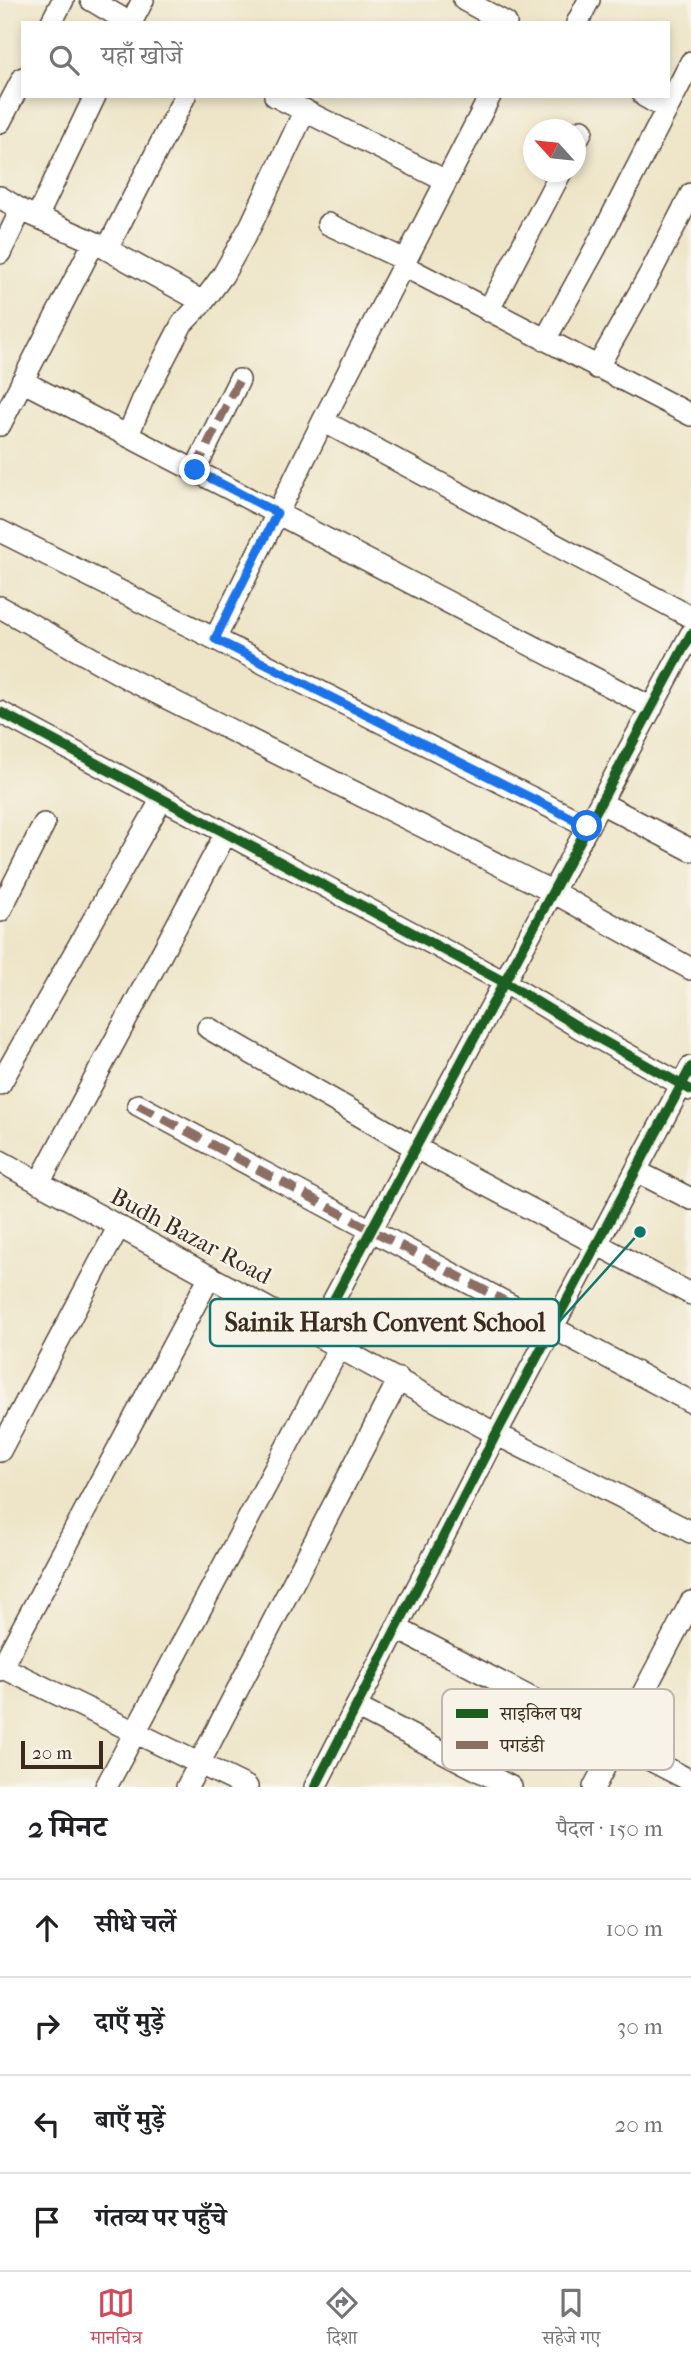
<!DOCTYPE html>
<html lang="hi">
<meta charset="utf-8">
<style>
:root{--surface:#fff;--page:#f6f6f6;--text:#202124;--muted:#757577;--line:#e0e0e0;--accent:#d1495b}
body{margin:0;font-family:"IM FELL French Canon","Noto Serif Devanagari",serif;background:var(--page);color:var(--text)}
.compass{position:absolute;left:523px;top:119px;width:63px;height:63px;border-radius:50%;background:var(--surface);box-shadow:0 4px 10px #0003;rotate:297deg}
.scale{position:absolute;left:21px;bottom:18px;width:82px;box-sizing:border-box;padding-left:7px;border:4px solid #3b2a1e;border-top:0;font-size:19px;line-height:24px;white-space:nowrap;color:#3b2a1e;-webkit-text-stroke:5px #f7f3e8;paint-order:stroke}
.stop{position:absolute;width:21px;height:21px;margin:-16px;border:5px solid #1a73e8;border-radius:50%;background:#fff}
.stop.end{background:#1a73e8;border-color:#fff;box-shadow:0 2px 7px #0008}
.list{margin:0;padding:0;list-style:none}
h2{display:flex;justify-content:space-between;align-items:center;height:91px;margin:0;padding:0 28px;font-size:30px}
h2 small{font-size:23px;font-weight:400;color:var(--muted)}
.list li{display:grid;grid-template-columns:46px 1fr auto;gap:21px;align-items:center;box-sizing:border-box;height:98px;padding:0 28px;border-top:2px solid var(--line)}
.list b{display:block;font-size:26px;white-space:nowrap}
.list em{font-size:23px;font-style:normal;color:var(--muted)}
.icon{flex:none;width:38px;height:38px;fill:none;stroke:currentColor;stroke-width:2;stroke-linecap:round;stroke-linejoin:round}
.map{position:relative;flex:none;width:691px;height:1787px;overflow:hidden}
.search{position:absolute;background:var(--surface);box-shadow:0 4px 10px #0003;left:21px;right:21px;top:21px;height:77px;display:flex;align-items:center;gap:18px;box-sizing:border-box;padding:0 24px;border-radius:0px;color:var(--muted);font-size:26px}
.sheet{height:483px;background:var(--surface)}
nav{display:flex;justify-content:space-around;align-items:center;box-sizing:border-box;height:98px;border-top:2px solid var(--line);background:var(--surface);font-size:19px;color:var(--muted)}
nav a{display:grid;justify-items:center;gap:4px}
nav .on{color:var(--accent)}
.map>svg:first-child{display:block}
.lines{fill:none;stroke-linecap:round;stroke-linejoin:round}
.street-casing{stroke:#564638;stroke-width:24}
.street{stroke:#fff;stroke-width:21}
.quiet{stroke:#8d6e63;stroke-width:9;stroke-dasharray:18 9;stroke-linecap:butt}
.cycleway-casing{stroke:#f7f3e8;stroke-width:15}
.cycleway{stroke:#1b5e20;stroke-width:10}
.route{stroke:#1a73e8;stroke-width:9}
.labels{text-anchor:middle;stroke-width:5;stroke-linejoin:round;paint-order:stroke}
.street-label{font-size:24px;fill:#3b2a1e;stroke:#f7f3e8}
.key{fill:#f7f3e8;stroke:#bfb7ab;stroke-width:2}
.key-label{font-size:19px;fill:#3b2a1e}
.leader{fill:none;stroke:#0f766e;stroke-width:2.5}
.callout-dot{fill:#0f766e;stroke:#f7f3e8;stroke-width:2.5}
.callout{fill:#f7f3e8;stroke:#0f766e;stroke-width:2.5}
.callout-label{font-size:26px;text-anchor:middle;font-weight:bold;fill:#3b2a1e}
</style>
<div class="map">
<svg width="691" height="1787" viewBox="0 0 691 1787">
<rect width="100%" height="100%" fill="#f7f3e8"/>
<filter id="ink" filterUnits="userSpaceOnUse"><feTurbulence type="fractalNoise" baseFrequency=".0143" numOctaves="2"/><feDisplacementMap in="SourceGraphic" scale="14" xChannelSelector="R" yChannelSelector="G"/><feConvolveMatrix kernelMatrix="1 2 1 2 8 2 1 2 1" color-interpolation-filters="sRGB"/></filter>
<filter id="wash" filterUnits="userSpaceOnUse"><feTurbulence type="fractalNoise" baseFrequency=".00686" numOctaves="4" result="noise"/><feDisplacementMap in="SourceGraphic" scale="28" xChannelSelector="R" yChannelSelector="G"/><feGaussianBlur stdDeviation="1.57" result="paint"/><feColorMatrix in="noise" values="0 0 0 0 0 0 0 0 0 0 0 0 0 0 0 0 0 1.4 0 .05"/><feComposite in="paint" operator="in"/></filter>
<g filter="url(#wash)">
<rect width="100%" height="100%" fill="#eee5c8"/>
</g>
<g filter="url(#ink)">
<g class="lines">
<g class="street-casing">
<path id="street" d="M91,0l39,23
M464,0l42,23
M51,23l12,-23
M131,23l12,-23
M577,23l12,-23
M275,96l171,85
M644,96l23,13
M0,122l23,-44
M576,142l6,-12
M0,197l21,13 73,32 109,60
M37,217l58,-121
M328,224l77,36
M107,249l78,-153
M0,253l21,-43
M402,265l289,150
M488,311l73,-139
M545,340l50,-91 96,-187
M597,368l54,-96 40,-78
M22,381l630,327
M323,421l368,196
M0,425l94,-183
M128,435l15,-36 39,-75 21,-22 20,-27 28,-50 54,-115
M195,470l44,-90
M0,531l588,295
M0,607l129,72 424,213 138,77
M215,639l108,-218 167,-325
M0,712l504,270 76,46 111,62
M601,803l90,47
M0,911l44,-87
M208,1028l208,120 275,146
M0,1084l162,-285
M138,1105l553,297
M0,1161l496,273 195,98
M636,1171l55,28
M39,1183l187,-350
M316,1333l375,-699
M0,1451l119,-225
M396,1628l295,153
M0,1666l247,121
M0,1670l210,-394
M356,1707l155,80
M106,1787l234,-441
M187,1787l212,-408
M315,1787l181,-353 195,-367
M594,1787l97,-185"/>
</g>
<use href="#street" class="street"/>
<path class="quiet" d="M195,470l44,-90
M138,1105l415,222"/>
<g class="cycleway-casing">
<path id="cycleway" d="M0,712l504,270 76,46 111,62
M316,1333l375,-699
M315,1787l181,-353 195,-367"/>
</g>
<use href="#cycleway" class="cycleway"/>
</g>
</g>
<g class="lines" filter="url(#ink)">
<path class="route" d="M195,470l82,43 -62,126 372,187"/>
</g>
<g class="labels">
<g class="street-label">
<text transform="translate(191 1236) rotate(28)" y="8">Budh Bazar Road</text>
</g>
</g>
<rect x="442" y="1689" width="232" height="81" rx="10" class="key"/>
<rect x="456" y="1709" width="32" height="9" fill="#1b5e20"/>
<rect x="456" y="1741" width="32" height="8" fill="#8d6e63"/>
<g class="key-label">
<text x="500" y="1720">साइकिल पथ</text>
<text x="500" y="1752">पगडंडी</text>
</g>
<path class="leader" d="M640 1232L559 1322"/>
<circle class="callout-dot" cx="640" cy="1232" r="7"/>
<rect class="callout" x="210" y="1299" width="349" height="47" rx="7"/>
<g class="callout-label">
<text x="385" y="1331">Sainik Harsh Convent School</text>
</g>
</svg>
<svg class="compass" viewBox="-18 -18 36 36"><path d="M0-13l5 13h-10z" fill="#e53935"/><path d="M0 13l5-13h-10z" fill="#757577"/></svg>
<div class="scale">20 m</div>
<div class="stop" style="left:587px;top:826px"></div>
<div class="stop end" style="left:195px;top:470px"></div>
<div class="search"><svg class="icon" aria-label="search" viewBox="0 0 24 24"><circle cx="10" cy="10" r="6"/><path d="M15 15l6 6"/></svg>यहाँ खोजें</div>
</div>
<section class="sheet">
<h2>2 मिनट<small>पैदल · 150 m</small></h2>
<ul class="list">
<li><svg class="icon" aria-label="ahead" viewBox="0 0 24 24"><path d="M12 20V5M6 11l6-6 6 6"/></svg><div><b>सीधे चलें</b></div><em>100 m</em></li>
<li><svg class="icon" aria-label="right" viewBox="0 0 24 24"><path d="M7 20v-9h11M14 6l5 5-5 5"/></svg><div><b>दाएँ मुड़ें</b></div><em>30 m</em></li>
<li><svg class="icon" aria-label="left" viewBox="0 0 24 24"><path d="M17 20v-9H6M10 6l-5 5 5 5"/></svg><div><b>बाएँ मुड़ें</b></div><em>20 m</em></li>
<li><svg class="icon" aria-label="arrive" viewBox="0 0 24 24"><path d="M6 21V4h12l-3 4 3 4H6"/></svg><div><b>गंतव्य पर पहुँचे</b></div></li>
</ul>
</section>
<nav>
<a class="on"><svg class="icon" aria-label="map" viewBox="0 0 24 24"><path d="M3 6l6-2 6 2 6-2v14l-6 2-6-2-6 2zM9 4v14M15 6v14"/></svg>मानचित्र</a>
<a><svg class="icon" aria-label="directions" viewBox="0 0 24 24"><path d="M12 3l9 9-9 9-9-9zM9 14v-3h6M13 9l2 2-2 2"/></svg>दिशा</a>
<a><svg class="icon" aria-label="saved" viewBox="0 0 24 24"><path d="M7 4h10v16l-5-4-5 4z"/></svg>सहेजे गए</a>
</nav>
